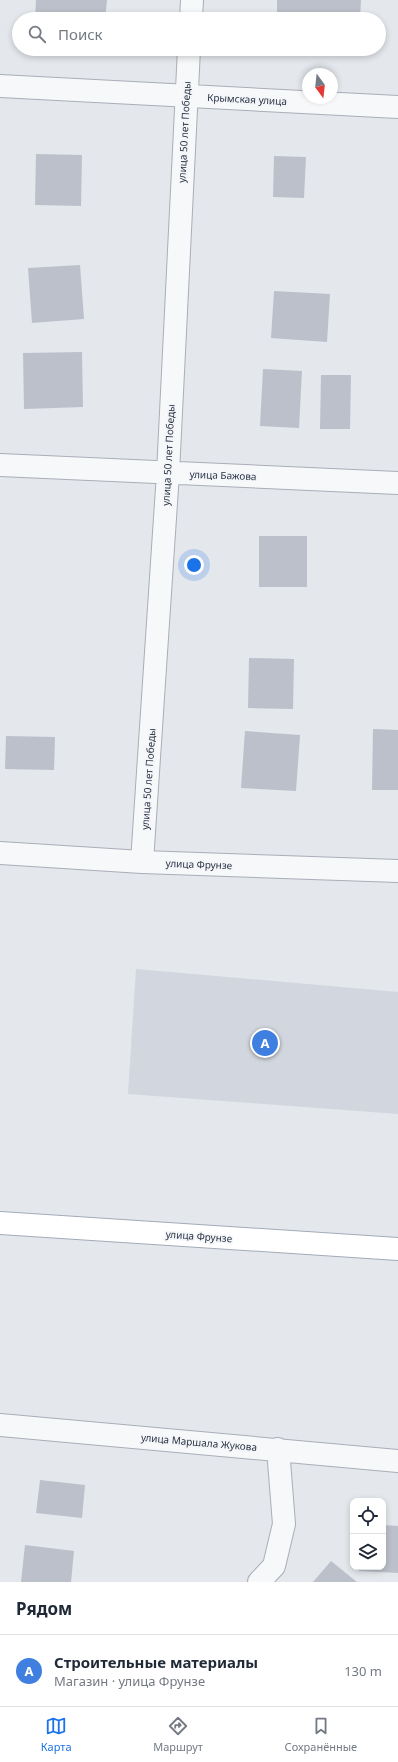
<!DOCTYPE html>
<html lang="ru">
<meta charset="utf-8">
<style>
:root{--surface:#fff;--page:#f2f2f3;--text:#1f2937;--muted:#747a83;--line:#e0e1e3;--accent:#1a73e8}
body{margin:0;font-family:"Noto Sans",sans-serif;background:var(--page);color:var(--text)}
.controls{position:absolute;right:12px;bottom:12px;display:grid;overflow:hidden;border-radius:8px;box-shadow:0 2px 6px #0003}
.controls button{width:36px;height:36px;display:grid;place-items:center;padding:0;border:0;border-bottom:1px solid var(--line);background:var(--surface);color:var(--text);font:20px sans-serif}
.compass{position:absolute;left:302px;top:68px;width:36px;height:36px;border-radius:50%;background:var(--surface);box-shadow:0 2px 6px #0003;rotate:165deg}
.you{position:absolute;left:194px;top:565px;width:14px;height:14px;margin:-10px;border:3px solid #fff;border-radius:50%;background:#1a73e8;box-shadow:0 0 0 6px #1a73e833}
.badge{display:grid;place-items:center;width:26px;height:26px;border-radius:50%;background:var(--accent);color:#fff;font-size:13px;font-weight:700}
.pin{position:absolute;translate:-50% -50%;border:2px solid #fff;box-shadow:0 1px 4px #0006}
.list{margin:0;padding:0;list-style:none}
h2{display:flex;justify-content:space-between;align-items:center;height:52px;margin:0;padding:0 16px;font-size:17px}
h2 small{font-size:13px;font-weight:400;color:var(--muted)}
.list li{display:grid;grid-template-columns:26px 1fr auto;gap:12px;align-items:center;box-sizing:border-box;height:72px;padding:0 16px;border-top:1px solid var(--line)}
.list b{display:block;font-size:15px;white-space:nowrap}
.list p{margin:0;font-size:13px;white-space:nowrap;color:var(--muted)}
.list em{font-size:13px;font-style:normal;color:var(--muted)}
.icon{flex:none;width:22px;height:22px;fill:none;stroke:currentColor;stroke-width:2;stroke-linecap:round;stroke-linejoin:round}
.map{position:relative;flex:none;width:398px;height:1582px;overflow:hidden}
.search{position:absolute;background:var(--surface);box-shadow:0 2px 6px #0003;left:12px;right:12px;top:12px;height:44px;display:flex;align-items:center;gap:10px;box-sizing:border-box;padding:0 14px;border-radius:22px;color:var(--muted);font-size:15px}
.sheet{height:124px;background:var(--surface)}
nav{display:flex;justify-content:space-around;align-items:center;box-sizing:border-box;height:56px;border-top:1px solid var(--line);background:var(--surface);font-size:11px;color:var(--muted)}
nav a{display:grid;justify-items:center;gap:2px}
nav .on{color:var(--accent)}
.map>svg:first-child{display:block}
.built{fill:#d2d6de}
.building{fill:#bbc0ca}
.lines{fill:none;stroke-linecap:round;stroke-linejoin:round}
.minor-casing{stroke:#a9aeb7;stroke-width:24}
.major-casing{stroke:#a3abb8;stroke-width:24}
.minor{stroke:#f7f8fa;stroke-width:22}
.major{stroke:#fff;stroke-width:22}
.labels{text-anchor:middle;stroke-width:3.5;stroke-linejoin:round;paint-order:stroke}
.street-label{font-size:10px;fill:#2b3445;stroke:#f4f6f9}
</style>
<div class="map">
<svg width="398" height="1582" viewBox="0 0 398 1582">
<rect width="100%" height="100%" fill="#e4e7ec"/>
<path class="built" d="M136,969l262,23v122l-270,-20z"/>
<path class="building" d="M36,0h71l-2,19h-70z
M277,0h84l-1,19h-83z
M275,49h84v6l-84,-3z
M36,154l46,1 -1,51 -46,-1z
M274,156l32,1 -2,41 -31,-1z
M80,265l4,54 -52,4 -4,-55z
M274,291l56,3 -3,48 -56,-4z
M82,352l1,55 -59,2 -1,-56z
M263,369l39,2 -3,57 -39,-2z
M321,375h30l-1,54h-30z
M259,536h48v51h-48z
M249,658l45,1 -1,50 -45,-1z
M373,729l25,1v60h-26z
M245,731l55,4 -4,56 -55,-3z
M6,736l49,1 -1,33 -49,-1z
M40,1480l45,5 -3,33 -46,-5z
M383,1525l15,1v47l-39,-2v-4h24z
M25,1545l49,6 -3,31h-50z
M331,1561l26,21h-44z"/>
<g class="lines">
<g class="minor-casing">
<path id="minor" d="M191,19l1,-19
M0,86l398,21
M0,465l398,18
M0,853l142,9 256,9
M142,862l26,-389 21,-424
M0,1425l398,36
M259,1582l15,-16 10,-42 -6,-75"/>
</g>
<g class="major-casing">
<path id="major" d="M0,1223l398,26"/>
</g>
<use href="#minor" class="minor"/>
<use href="#major" class="major"/>
</g>
<g class="labels">
<g class="street-label">
<text transform="translate(247 99) rotate(3)" y="4">Крымская улица</text>
<text transform="translate(184 132) rotate(-87)" y="4">улица 50 лет Победы</text>
<text transform="translate(168 455) rotate(-87)" y="4">улица 50 лет Победы</text>
<text transform="translate(223 475) rotate(2)" y="4">улица Бажова</text>
<text transform="translate(148 779) rotate(-86)" y="4">улица 50 лет Победы</text>
<text transform="translate(199 864) rotate(2)" y="4">улица Фрунзе</text>
<text transform="translate(199 1236) rotate(4)" y="4">улица Фрунзе</text>
<text transform="translate(199 1442) rotate(5)" y="4">улица Маршала Жукова</text>
</g>
</g>
</svg>
<div class="controls">
<button><svg class="icon" aria-label="locate" viewBox="0 0 24 24"><circle cx="12" cy="12" r="6"/><path d="M12 2v4M12 18v4M2 12h4M18 12h4"/></svg></button>
<button><svg class="icon" aria-label="layers" viewBox="0 0 24 24"><path d="M12 4l9 5-9 5-9-5zM3 14l9 5 9-5"/></svg></button>
</div>
<svg class="compass" viewBox="-18 -18 36 36"><path d="M0-13l5 13h-10z" fill="#e53935"/><path d="M0 13l5-13h-10z" fill="#747a83"/></svg>
<div class="you"></div>
<div class="pin badge" style="left:265px;top:1043px;background:#3f7fe0">A</div>
<div class="search"><svg class="icon" aria-label="search" viewBox="0 0 24 24"><circle cx="10" cy="10" r="6"/><path d="M15 15l6 6"/></svg>Поиск</div>
</div>
<section class="sheet">
<h2>Рядом<small></small></h2>
<ul class="list">
<li><span class="badge" style="background:#3f7fe0">A</span><div><b>Строительные материалы</b><p>Магазин · улица Фрунзе</p></div><em>130 m</em></li>
</ul>
</section>
<nav>
<a class="on"><svg class="icon" aria-label="map" viewBox="0 0 24 24"><path d="M3 6l6-2 6 2 6-2v14l-6 2-6-2-6 2zM9 4v14M15 6v14"/></svg>Карта</a>
<a><svg class="icon" aria-label="directions" viewBox="0 0 24 24"><path d="M12 3l9 9-9 9-9-9zM9 14v-3h6M13 9l2 2-2 2"/></svg>Маршрут</a>
<a><svg class="icon" aria-label="saved" viewBox="0 0 24 24"><path d="M7 4h10v16l-5-4-5 4z"/></svg>Сохранённые</a>
</nav>
